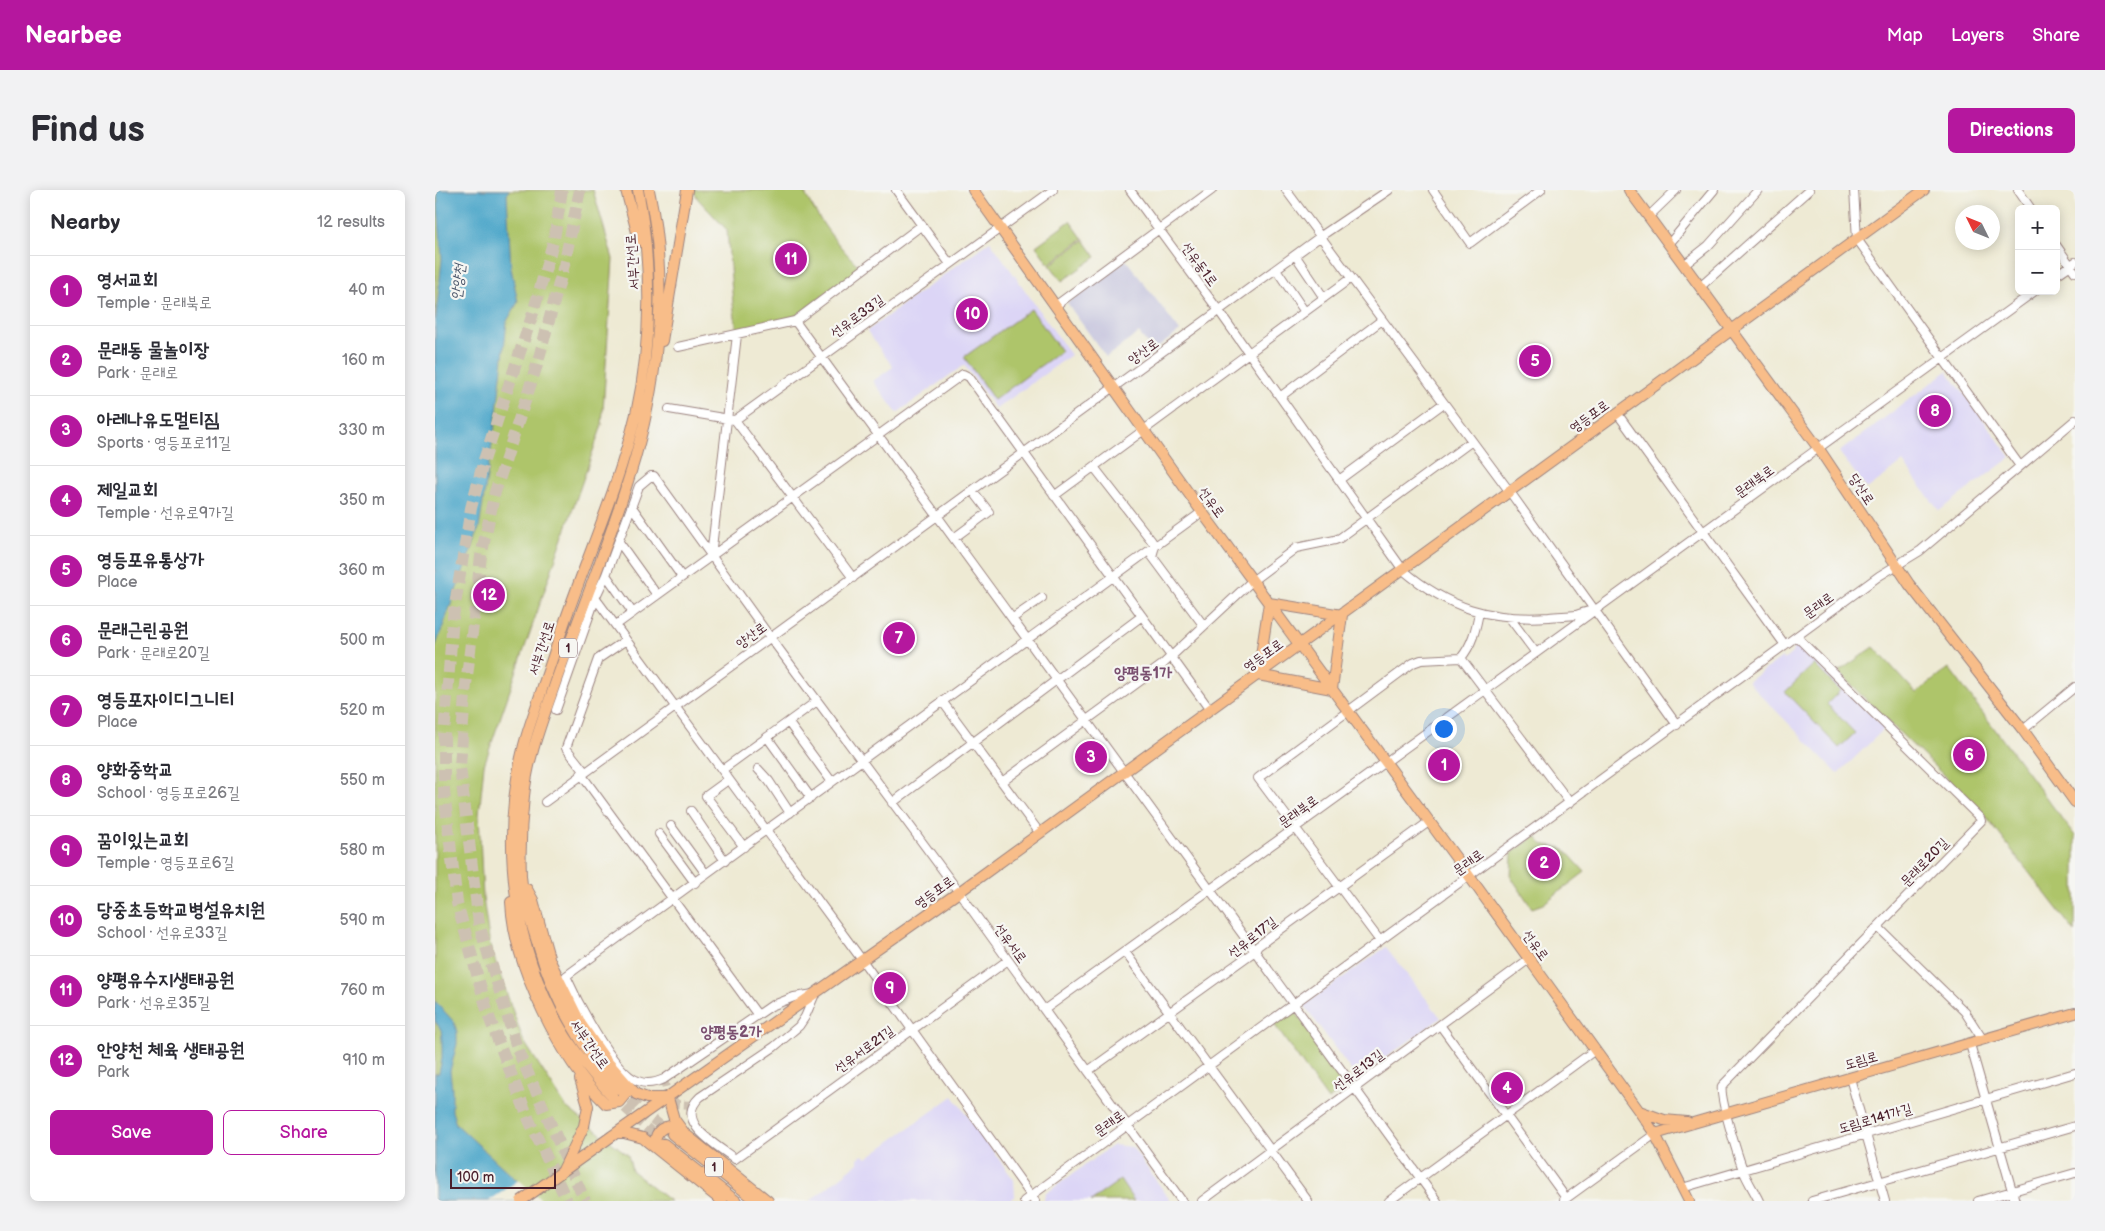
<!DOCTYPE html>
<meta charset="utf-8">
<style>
:root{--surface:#fff;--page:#f2f2f3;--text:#2b2b33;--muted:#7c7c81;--line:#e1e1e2;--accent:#b5179e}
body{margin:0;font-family:"Balsamiq Sans","Poor Story",sans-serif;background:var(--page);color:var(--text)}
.controls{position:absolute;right:15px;top:15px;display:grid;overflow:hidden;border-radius:8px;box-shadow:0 2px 12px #0003}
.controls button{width:45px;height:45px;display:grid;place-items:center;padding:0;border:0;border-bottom:1px solid var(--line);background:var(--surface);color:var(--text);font:25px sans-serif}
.compass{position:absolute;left:1520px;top:15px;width:45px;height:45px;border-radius:50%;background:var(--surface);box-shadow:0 2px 12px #0003;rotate:313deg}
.scale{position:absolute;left:15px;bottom:12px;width:106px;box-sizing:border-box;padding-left:5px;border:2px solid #4a1f2b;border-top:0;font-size:14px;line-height:18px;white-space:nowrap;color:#4a1f2b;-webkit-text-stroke:4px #f6f6f2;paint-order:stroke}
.you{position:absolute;left:1008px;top:538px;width:18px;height:18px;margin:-12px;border:4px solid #fff;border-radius:50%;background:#1a73e8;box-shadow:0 0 0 8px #1a73e833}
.badge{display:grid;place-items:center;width:32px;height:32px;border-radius:50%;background:var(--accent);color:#fff;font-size:16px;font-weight:700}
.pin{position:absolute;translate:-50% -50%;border:2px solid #fff;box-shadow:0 1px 5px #0006}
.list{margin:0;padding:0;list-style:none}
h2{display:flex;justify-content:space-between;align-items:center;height:65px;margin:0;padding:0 20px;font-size:21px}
h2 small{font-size:16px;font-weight:400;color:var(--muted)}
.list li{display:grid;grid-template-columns:32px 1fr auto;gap:15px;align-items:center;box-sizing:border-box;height:70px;padding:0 20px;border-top:1px solid var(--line)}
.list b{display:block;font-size:19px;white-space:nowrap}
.list p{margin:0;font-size:16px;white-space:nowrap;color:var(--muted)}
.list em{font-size:16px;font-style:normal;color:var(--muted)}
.actions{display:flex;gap:10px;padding:15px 20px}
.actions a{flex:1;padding:11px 0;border:1px solid var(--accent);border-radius:8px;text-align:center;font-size:18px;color:var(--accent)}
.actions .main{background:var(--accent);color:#fff}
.map{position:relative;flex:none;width:1640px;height:1011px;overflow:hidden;border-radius:8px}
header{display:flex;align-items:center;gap:30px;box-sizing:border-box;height:70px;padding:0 25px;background:var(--accent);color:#fff}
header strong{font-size:24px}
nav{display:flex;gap:28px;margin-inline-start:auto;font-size:18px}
.intro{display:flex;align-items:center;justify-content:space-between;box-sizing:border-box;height:120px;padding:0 30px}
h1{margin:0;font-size:35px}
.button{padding:12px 22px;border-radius:8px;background:var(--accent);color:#fff;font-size:18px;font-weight:700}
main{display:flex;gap:30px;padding:0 30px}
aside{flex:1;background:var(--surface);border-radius:8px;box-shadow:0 2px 12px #0003}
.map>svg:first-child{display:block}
.built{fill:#dcd5f6}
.industrial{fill:#c2c1dc}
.green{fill:#aec56a;stroke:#7c724a}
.water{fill:#4ba6c9;stroke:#4a627a}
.pier{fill:#eeead4}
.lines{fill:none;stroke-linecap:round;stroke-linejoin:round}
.minor-tunnel{stroke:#cdc1b2;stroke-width:8;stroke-dasharray:8 4;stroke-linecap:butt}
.major-tunnel{stroke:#cdc1b2;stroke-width:10;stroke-dasharray:10 5;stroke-linecap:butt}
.highway-tunnel{stroke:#cdc1b2;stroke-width:12;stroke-dasharray:12 6;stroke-linecap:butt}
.minor-casing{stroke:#9c8480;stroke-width:10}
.major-casing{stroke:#9c8480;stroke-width:12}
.minor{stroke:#fff;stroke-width:8}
.major{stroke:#f8bd89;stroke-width:10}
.major-bridge-casing{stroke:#9c8480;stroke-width:12;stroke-linecap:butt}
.major-bridge{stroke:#f8bd89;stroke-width:10}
.labels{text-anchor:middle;stroke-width:4.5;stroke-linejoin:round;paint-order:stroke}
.shield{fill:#f6f6f2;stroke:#7e6067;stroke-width:1}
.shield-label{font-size:12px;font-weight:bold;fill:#4a1f2b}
.street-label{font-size:14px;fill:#4a1f2b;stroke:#f6f6f2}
.water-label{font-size:15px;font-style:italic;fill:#4a556a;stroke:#f6f6f2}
.quarter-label{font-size:16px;font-weight:bold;fill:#7a4f6f;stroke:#f6f6f2}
</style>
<header>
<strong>Nearbee</strong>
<nav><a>Map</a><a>Layers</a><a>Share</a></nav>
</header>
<div class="intro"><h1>Find us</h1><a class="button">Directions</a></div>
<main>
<aside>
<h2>Nearby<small>12 results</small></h2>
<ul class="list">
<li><span class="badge">1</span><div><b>영서교회</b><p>Temple · 문래북로</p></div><em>40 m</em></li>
<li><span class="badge">2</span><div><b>문래동 물놀이장</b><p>Park · 문래로</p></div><em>160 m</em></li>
<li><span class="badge">3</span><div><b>아레나유도멀티짐</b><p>Sports · 영등포로11길</p></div><em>330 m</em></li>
<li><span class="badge">4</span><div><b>제일교회</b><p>Temple · 선유로9가길</p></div><em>350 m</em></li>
<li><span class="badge">5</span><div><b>영등포유통상가</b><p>Place</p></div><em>360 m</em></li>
<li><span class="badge">6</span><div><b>문래근린공원</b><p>Park · 문래로20길</p></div><em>500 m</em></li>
<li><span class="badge">7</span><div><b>영등포자이디그니티</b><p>Place</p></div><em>520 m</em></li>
<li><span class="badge">8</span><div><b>양화중학교</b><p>School · 영등포로26길</p></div><em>550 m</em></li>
<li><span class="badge">9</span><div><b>꿈이있는교회</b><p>Temple · 영등포로6길</p></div><em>580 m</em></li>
<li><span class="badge">10</span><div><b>당중초등학교병설유치원</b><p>School · 선유로33길</p></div><em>590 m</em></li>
<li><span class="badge">11</span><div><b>양평유수지생태공원</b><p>Park · 선유로35길</p></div><em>760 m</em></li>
<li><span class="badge">12</span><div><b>안양천 체육 생태공원</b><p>Park</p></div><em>910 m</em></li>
</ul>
<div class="actions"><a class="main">Save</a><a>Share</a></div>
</aside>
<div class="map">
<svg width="1640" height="1011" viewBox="0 0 1640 1011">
<rect width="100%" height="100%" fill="#f6f6f2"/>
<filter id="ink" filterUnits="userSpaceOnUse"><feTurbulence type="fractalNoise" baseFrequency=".02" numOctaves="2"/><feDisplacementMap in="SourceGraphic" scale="10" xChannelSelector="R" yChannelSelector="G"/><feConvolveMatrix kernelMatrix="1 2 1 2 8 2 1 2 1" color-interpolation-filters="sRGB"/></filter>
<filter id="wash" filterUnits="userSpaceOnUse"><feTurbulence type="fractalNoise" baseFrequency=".0096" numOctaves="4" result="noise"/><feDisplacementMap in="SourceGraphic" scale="20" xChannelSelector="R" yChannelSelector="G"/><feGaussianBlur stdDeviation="1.12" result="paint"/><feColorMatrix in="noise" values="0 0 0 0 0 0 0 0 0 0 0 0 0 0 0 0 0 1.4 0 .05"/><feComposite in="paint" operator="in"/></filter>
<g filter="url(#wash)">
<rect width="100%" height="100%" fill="#eeead4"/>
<path class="built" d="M555,51l81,114 -75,54 -32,-44 -67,48 -24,-32 20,-14 -26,-36z
M1512,181l64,86 -72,54 -36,-49 -36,27 -28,-37z
M1363,455l87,83 -47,46 -90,-92 34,-25 2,3 8,-7 1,-4z
M951,757l55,71 -81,58 -7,-3 -49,-68z
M518,906l61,84 1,16 -7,5h-198l48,-38v-5l5,-3 4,3z
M678,955l19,2 39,54h-127l1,-7z"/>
<path class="industrial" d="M691,70l54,71 -27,20 -14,-18 -33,24 -39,-54z"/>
<path class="green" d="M0,0h158l20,69 -11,166 -118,340 -5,50 4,83 7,48 33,94 43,67 62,48 4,16 38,30h-235z
M258,0h110c15,29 34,56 58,78l-68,50 -56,13 -4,-27 -6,-74 -29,-31z
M635,31l13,18 -34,25 -13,-18z
M649,50l12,17 -34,24 -12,-16z
M596,119l30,42 -67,49 -30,-43z
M1439,457l42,46 33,-25 126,168v96l-89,-115 -148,-145z
M1379,474l26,27 -13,13 28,29 -16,15 -54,-56z
M1100,646l7,8 22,5 21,23 -42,32 -11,4 -21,-31 1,-24z
M859,820l55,76 -21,14 -54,-76z
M685,990l14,21h-43z"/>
<path class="water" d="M2,0h72l-2,5 4,73 7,34 -11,19 -10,91 -18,116 -44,120v-322l7,-67z
M0,811l19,21 3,10v12l-7,27 2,18v22l4,13 83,77h-104v-127l4,-1 3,-15v-17l-1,-11 -6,-9z"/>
<path class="pier" d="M84,990l23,21h-53z"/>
</g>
<g filter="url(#ink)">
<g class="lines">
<path class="minor-tunnel" d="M229,889l3,14 10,11 16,1"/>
<path class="major-tunnel" d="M185,899l22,22 27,21
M178,907l49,45"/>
<path class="highway-tunnel" d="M127,0l-8,49 -21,74 -49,147 -13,48 -18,109 -9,119v55l13,112 32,114 40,103 38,81
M145,0l-16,75 -27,100 -42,127 -14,64 -16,138 -5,73 19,157 39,127 67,150"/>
<g class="minor-casing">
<path id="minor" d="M461,0l54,74
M695,0l89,121 184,259c45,38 87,51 146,47 9,-1 18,-1 27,-2 7,-2 12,-5 19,-4
M851,0l224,302 167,233
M998,0l37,53 71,-53
M1419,0l3,49 163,227
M1583,0l13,19
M1213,27l28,-27
M1234,54l45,-54
M1621,55l19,27
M860,65l29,43
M1249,75l24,-19 50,-56
M841,79l29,43
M1621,85l19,-13
M1265,97l109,-97
M620,116l157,-116
M360,131l642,880
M243,157l117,-26 127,-96
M845,207l102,-77
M234,219l66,11 318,-230
M1182,223l168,232
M300,230l118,158
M659,277l57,73 4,6 -3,10 52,70
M904,290l105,-77
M619,306l297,-218
M197,317l50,70
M519,348l35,-26 -16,-21
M184,352l38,53
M276,366l26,-221
M171,385l27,38
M161,409l266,361 173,241
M1074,427l27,36
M578,428l29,-20
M181,435l347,-251 6,3 241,333
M1026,468l109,145
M1026,468c11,-13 15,-29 18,-46
M507,511l97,131
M121,520l41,-116 9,-19 33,-89 12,-10h3l116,161 189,255 223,309
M353,532l44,60
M1588,540l52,-43
M332,547l44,61
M323,579l11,12 21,32
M287,580l95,-69
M150,582l-19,-24 32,-89 28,-19
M146,584l176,240
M293,590l-22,16 38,51
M567,592l160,-117 90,-84 44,-33 39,-8 5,-2 132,-97
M110,612l776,-566 68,-46
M457,613l250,-187
M256,621l34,50
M236,636l35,48
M224,644l36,49
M1443,737l87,85 18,28
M945,751l-122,-163 155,-115 8,-3 40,-2
M690,762l183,249
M379,804l-20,3 -23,9 -107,73c-9,4 -17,6 -26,2 -25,-9 -61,-80 -72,-105l636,-464
M380,804l-10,23 -6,9 -25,21 -74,50c-27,25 17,48 35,62l273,-199
M609,820l991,-719
M1005,835l126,173
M1535,854l45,157
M653,881l167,-120 3,-5 172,-125
M1415,888l35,123
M1247,998l393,-115
M1129,1010l91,-66
M589,1011l855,-625 41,-25 155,-131
M767,1011l327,-242
M954,1011l206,-151
M1324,1011c-5,-10 -12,-21 -16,-31 -5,-14 -24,-73 -21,-84l259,-265 -1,-3 -183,-181
M1377,1011l263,-75
M1543,1011l97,-28"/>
</g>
<g class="major-casing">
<path id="major" d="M191,0l13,50
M538,0l229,322 257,350 180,249 16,23 34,67
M1194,0l190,259 90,135 114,146 52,72
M227,151l25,-151
M834,413l73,12 -10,74 -74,-14z
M92,699l6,11 17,61 31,63 25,36 30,34 11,4h20
M76,712c3,65 49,157 95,202l13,-2 9,-11 -1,-6
M145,889l8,27
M184,899c-38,-40 -66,-91 -81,-144 -7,-22 -15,-46 -17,-69 -1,-26 0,-54 3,-80 4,-40 19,-77 32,-115 26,-74 57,-147 79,-223 25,-86 33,-180 14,-268
M178,907c-17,-19 -33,-38 -47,-60 -53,-86 -67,-194 -42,-292 5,-20 13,-39 19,-59 8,-23 15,-45 23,-68 24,-68 53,-134 70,-204 16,-73 16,-151 2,-224
M233,908l6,21 11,15 83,67
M1204,921l25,9 23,2
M182,943h7l19,5 79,63
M237,944l85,67
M1220,944l420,-121
M177,946l347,-244 965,-702
M229,954l72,57
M225,960c-9,-11 -3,-22 10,-24l10,4"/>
</g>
<use href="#minor" class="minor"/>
<use href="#major" class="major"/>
<g class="major-bridge-casing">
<path id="major-bridge" d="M128,980l21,-44 4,-20
M86,1011l91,-65"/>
</g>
<use href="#major-bridge" class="major-bridge"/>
</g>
</g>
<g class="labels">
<g class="shield">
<rect x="124" y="448.5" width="18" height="19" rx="4"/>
<rect x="270" y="967.5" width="18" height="19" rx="4"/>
</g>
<g class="shield-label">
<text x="133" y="462">1</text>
<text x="279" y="981">1</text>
</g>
<g class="street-label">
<text transform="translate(197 72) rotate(-94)" y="5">서부간선로</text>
<text transform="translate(765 74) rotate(54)" y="5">선유동1로</text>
<text transform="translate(422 126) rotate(-36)" y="5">선유로33길</text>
<text transform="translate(708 161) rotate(-36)" y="5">양산로</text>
<text transform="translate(1154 226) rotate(-36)" y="5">영등포로</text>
<text transform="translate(1319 291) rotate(-36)" y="5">문래북로</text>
<text transform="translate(1427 299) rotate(57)" y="5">당산로</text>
<text transform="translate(777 312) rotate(54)" y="5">선유로</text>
<text transform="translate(1383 415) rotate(-36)" y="5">문래로</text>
<text transform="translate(316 445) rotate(-36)" y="5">양산로</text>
<text transform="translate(106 458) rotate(-72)" y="5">서부간선로</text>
<text transform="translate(828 465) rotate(-36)" y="5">영등포로</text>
<text transform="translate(863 621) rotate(-36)" y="5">문래북로</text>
<text transform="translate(1033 672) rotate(-36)" y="5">문래로</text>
<text transform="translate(1489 672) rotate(-46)" y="5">문래로20길</text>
<text transform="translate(499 702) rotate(-36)" y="5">영등포로</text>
<text transform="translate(817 747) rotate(-38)" y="5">선유로17길</text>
<text transform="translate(576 753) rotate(54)" y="5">선유서로</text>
<text transform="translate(1101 755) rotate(54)" y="5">선유로</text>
<text transform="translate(155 854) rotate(55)" y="5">서부간선로</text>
<text transform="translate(429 859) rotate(-36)" y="5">선유서로21길</text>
<text transform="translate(1426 870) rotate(-16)" y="5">도림로</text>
<text transform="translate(923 880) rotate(-37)" y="5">선유로13길</text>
<text transform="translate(1440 928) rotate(-16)" y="5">도림로141가길</text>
<text transform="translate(674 933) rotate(-36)" y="5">문래로</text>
</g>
<g class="water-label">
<text transform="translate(23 92) rotate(-84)" y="5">안양천</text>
</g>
<g class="quarter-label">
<text x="708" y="488">양평동1가</text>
<text x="296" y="847">양평동2가</text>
</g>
</g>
</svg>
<div class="controls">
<button>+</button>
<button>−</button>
</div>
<svg class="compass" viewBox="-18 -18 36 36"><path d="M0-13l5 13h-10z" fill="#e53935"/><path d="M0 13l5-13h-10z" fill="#7c7c81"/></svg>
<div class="scale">100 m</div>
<div class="you"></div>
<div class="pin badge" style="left:1009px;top:575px">1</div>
<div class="pin badge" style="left:1109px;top:673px">2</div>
<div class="pin badge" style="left:656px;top:567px">3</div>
<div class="pin badge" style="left:1072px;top:898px">4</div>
<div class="pin badge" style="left:1100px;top:171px">5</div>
<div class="pin badge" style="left:1534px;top:565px">6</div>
<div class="pin badge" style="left:464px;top:448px">7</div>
<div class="pin badge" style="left:1500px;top:221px">8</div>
<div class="pin badge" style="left:455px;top:798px">9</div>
<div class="pin badge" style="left:537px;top:124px">10</div>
<div class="pin badge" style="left:356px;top:69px">11</div>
<div class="pin badge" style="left:54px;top:405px">12</div>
</div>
</main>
